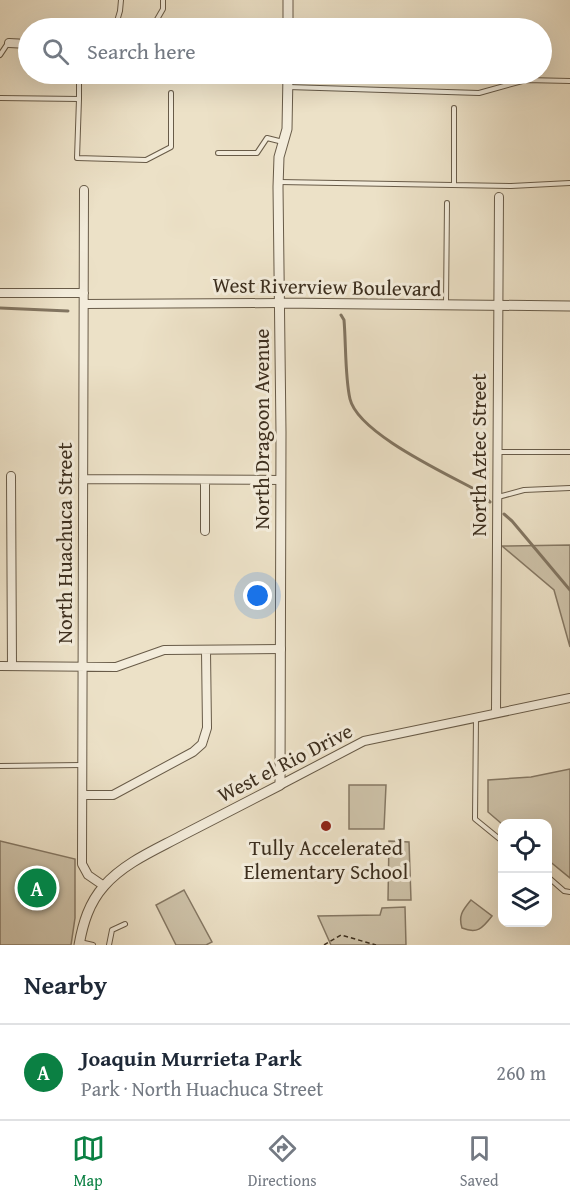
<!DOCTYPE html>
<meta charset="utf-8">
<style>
:root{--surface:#fff;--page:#f2f2f3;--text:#1f2937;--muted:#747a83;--line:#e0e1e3;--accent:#0b8043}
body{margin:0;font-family:"Gentium Book Plus",serif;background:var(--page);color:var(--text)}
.controls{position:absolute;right:18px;bottom:18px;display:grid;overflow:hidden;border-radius:12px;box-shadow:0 6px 24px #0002}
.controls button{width:54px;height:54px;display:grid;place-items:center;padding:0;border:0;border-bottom:2px solid var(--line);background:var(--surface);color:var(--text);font:30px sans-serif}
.you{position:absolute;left:258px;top:596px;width:21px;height:21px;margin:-15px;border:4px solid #fff;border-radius:50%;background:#1a73e8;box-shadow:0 0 0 9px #1a73e833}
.badge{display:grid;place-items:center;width:39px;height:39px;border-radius:50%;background:var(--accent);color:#fff;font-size:20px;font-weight:700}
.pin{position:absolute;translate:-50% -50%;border:3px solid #fff;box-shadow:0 2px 6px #0006}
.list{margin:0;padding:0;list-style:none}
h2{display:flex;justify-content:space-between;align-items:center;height:78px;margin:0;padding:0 24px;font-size:26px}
h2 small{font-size:20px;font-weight:400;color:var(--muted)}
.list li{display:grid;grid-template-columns:39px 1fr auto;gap:18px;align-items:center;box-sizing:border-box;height:96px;padding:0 24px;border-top:2px solid var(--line)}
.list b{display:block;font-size:22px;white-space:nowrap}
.list p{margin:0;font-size:20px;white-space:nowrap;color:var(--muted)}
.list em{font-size:20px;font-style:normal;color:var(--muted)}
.icon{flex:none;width:33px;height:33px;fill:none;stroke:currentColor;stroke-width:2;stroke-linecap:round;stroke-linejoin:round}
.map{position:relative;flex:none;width:570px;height:945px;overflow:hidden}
.search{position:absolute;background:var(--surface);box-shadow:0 6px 24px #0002;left:18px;right:18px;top:18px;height:66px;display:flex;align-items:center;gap:15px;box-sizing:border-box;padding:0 21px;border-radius:33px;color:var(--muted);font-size:22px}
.sheet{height:174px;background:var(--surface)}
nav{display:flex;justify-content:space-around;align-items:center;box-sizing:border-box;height:84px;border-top:2px solid var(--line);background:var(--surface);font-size:16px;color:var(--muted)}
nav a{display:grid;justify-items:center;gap:3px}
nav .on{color:var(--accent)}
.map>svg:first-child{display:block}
.green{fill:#cec3aa;stroke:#857864;stroke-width:1.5}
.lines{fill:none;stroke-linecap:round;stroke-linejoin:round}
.stream{stroke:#827561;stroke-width:3}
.service-casing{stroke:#685b48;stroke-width:6}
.minor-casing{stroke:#685b48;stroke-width:10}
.tertiary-casing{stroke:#685b48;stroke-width:11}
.path{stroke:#3c2e1e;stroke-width:1.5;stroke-dasharray:4.5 3;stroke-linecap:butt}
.service{stroke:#f3ecdb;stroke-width:4}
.minor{stroke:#f3ecdb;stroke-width:8}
.tertiary{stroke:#f3ecdb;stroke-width:9}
.poi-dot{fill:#8f2418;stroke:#f3ecdb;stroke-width:2}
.labels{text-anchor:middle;stroke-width:6;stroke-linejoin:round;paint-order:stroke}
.street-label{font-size:21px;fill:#3c2e1e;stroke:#f3ecdb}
.poi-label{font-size:21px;fill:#3c2e1e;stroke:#f3ecdb}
</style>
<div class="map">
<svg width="570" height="945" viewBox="0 0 570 945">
<rect width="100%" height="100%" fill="#ece1c7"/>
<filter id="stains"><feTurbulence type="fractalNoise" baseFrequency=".00333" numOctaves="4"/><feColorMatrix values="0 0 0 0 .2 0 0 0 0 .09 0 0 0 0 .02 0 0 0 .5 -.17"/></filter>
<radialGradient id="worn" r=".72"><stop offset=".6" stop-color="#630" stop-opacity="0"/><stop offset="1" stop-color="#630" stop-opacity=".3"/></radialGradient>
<path class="green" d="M570,545v102l-16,-57 -52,-44z
M570,769v109l-22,-18v-36h-46l-14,-12v-32l43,-3z
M349,785h37l-2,44h-35z
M0,841l75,18v59l-4,27h-71z
M389,841l20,1 2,58h-23z
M184,890l28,52 -6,3h-30l-20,-40z
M471,900l21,16c-10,13 -15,18 -30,12 -4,-13 1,-18 9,-28z
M405,907l1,38h-75l-13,-29 62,-1 2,-7z"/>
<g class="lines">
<path class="stream" d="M0,308l68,3
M341,315l3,5c2,23 1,58 6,79 8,34 95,74 126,91l14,12
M504,514l8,7 58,69"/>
<g class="service-casing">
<path id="service" d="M464,24l3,4
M115,28l5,-17 1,-11
M152,28l11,-19v-9
M0,55l8,-12
M288,87l191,6 47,-13 44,1
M0,98l79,1v-25
M79,99l-2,59 69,2 25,-13v-54
M218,153h39l10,-15 16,4
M279,182l232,4 59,-3
M454,185v-77
M446,305l1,-102
M498,452h72
M498,497l26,-7 46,-2
M476,718l-1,101 27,22
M0,766l82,-1
M548,877l16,14 6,1
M80,942l13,3
M109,945l3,-15 13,-6"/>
</g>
<g class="minor-casing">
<path id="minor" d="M9,43l19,1
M84,190l-2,674 6,11 16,11
M0,293h84
M84,304l195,-1
M11,476l1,190
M83,479l198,1
M205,480v51
M0,666l116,1 48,-17 117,-1
M496,713l3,-516
M280,785l84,-44 206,-43
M83,795h30l80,-43 9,-8 5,-16 -1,-77"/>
</g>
<g class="tertiary-casing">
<path id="tertiary" d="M288,0v28
M279,303l291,3
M79,945c4,-22 10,-42 25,-59 20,-23 51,-36 77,-50 33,-17 66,-34 99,-51l1,-353 -3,-245 1,-30 8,-28 1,-55"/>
</g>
<path class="path" d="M324,945l17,-10 35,10"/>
<use href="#service" class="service"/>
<use href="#minor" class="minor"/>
<use href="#tertiary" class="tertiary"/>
</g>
<circle class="poi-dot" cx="326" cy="826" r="6"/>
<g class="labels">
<g class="street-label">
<text transform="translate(327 287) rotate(1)" y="7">West Riverview Boulevard</text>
<text transform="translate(262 429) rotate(-90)" y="7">North Dragoon Avenue</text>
<text transform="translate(479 455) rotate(-90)" y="7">North Aztec Street</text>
<text transform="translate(65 543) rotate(-90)" y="7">North Huachuca Street</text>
<text transform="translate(285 763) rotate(-27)" y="7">West el Rio Drive</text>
</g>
<g class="poi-label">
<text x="326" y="855">Tully Accelerated<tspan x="326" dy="24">Elementary School</tspan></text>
</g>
</g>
<rect width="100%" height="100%" filter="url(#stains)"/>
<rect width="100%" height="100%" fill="url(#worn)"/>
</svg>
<div class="controls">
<button><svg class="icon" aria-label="locate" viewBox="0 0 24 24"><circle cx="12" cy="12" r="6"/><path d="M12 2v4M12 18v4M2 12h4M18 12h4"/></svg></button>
<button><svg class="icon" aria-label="layers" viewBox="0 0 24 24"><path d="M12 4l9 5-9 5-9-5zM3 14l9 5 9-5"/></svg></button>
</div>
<div class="you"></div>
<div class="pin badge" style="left:37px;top:888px">A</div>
<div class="search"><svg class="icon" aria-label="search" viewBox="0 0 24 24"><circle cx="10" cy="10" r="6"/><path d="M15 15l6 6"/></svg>Search here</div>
</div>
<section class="sheet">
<h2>Nearby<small></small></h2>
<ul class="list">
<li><span class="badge">A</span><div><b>Joaquin Murrieta Park</b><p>Park · North Huachuca Street</p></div><em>260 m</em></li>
</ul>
</section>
<nav>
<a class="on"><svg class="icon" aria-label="map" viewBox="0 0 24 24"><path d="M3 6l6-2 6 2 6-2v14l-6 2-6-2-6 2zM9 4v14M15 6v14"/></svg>Map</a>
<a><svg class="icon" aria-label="directions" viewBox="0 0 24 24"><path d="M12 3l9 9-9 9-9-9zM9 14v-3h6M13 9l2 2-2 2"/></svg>Directions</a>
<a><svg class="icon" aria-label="saved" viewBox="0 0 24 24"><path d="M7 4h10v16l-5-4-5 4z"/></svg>Saved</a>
</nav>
